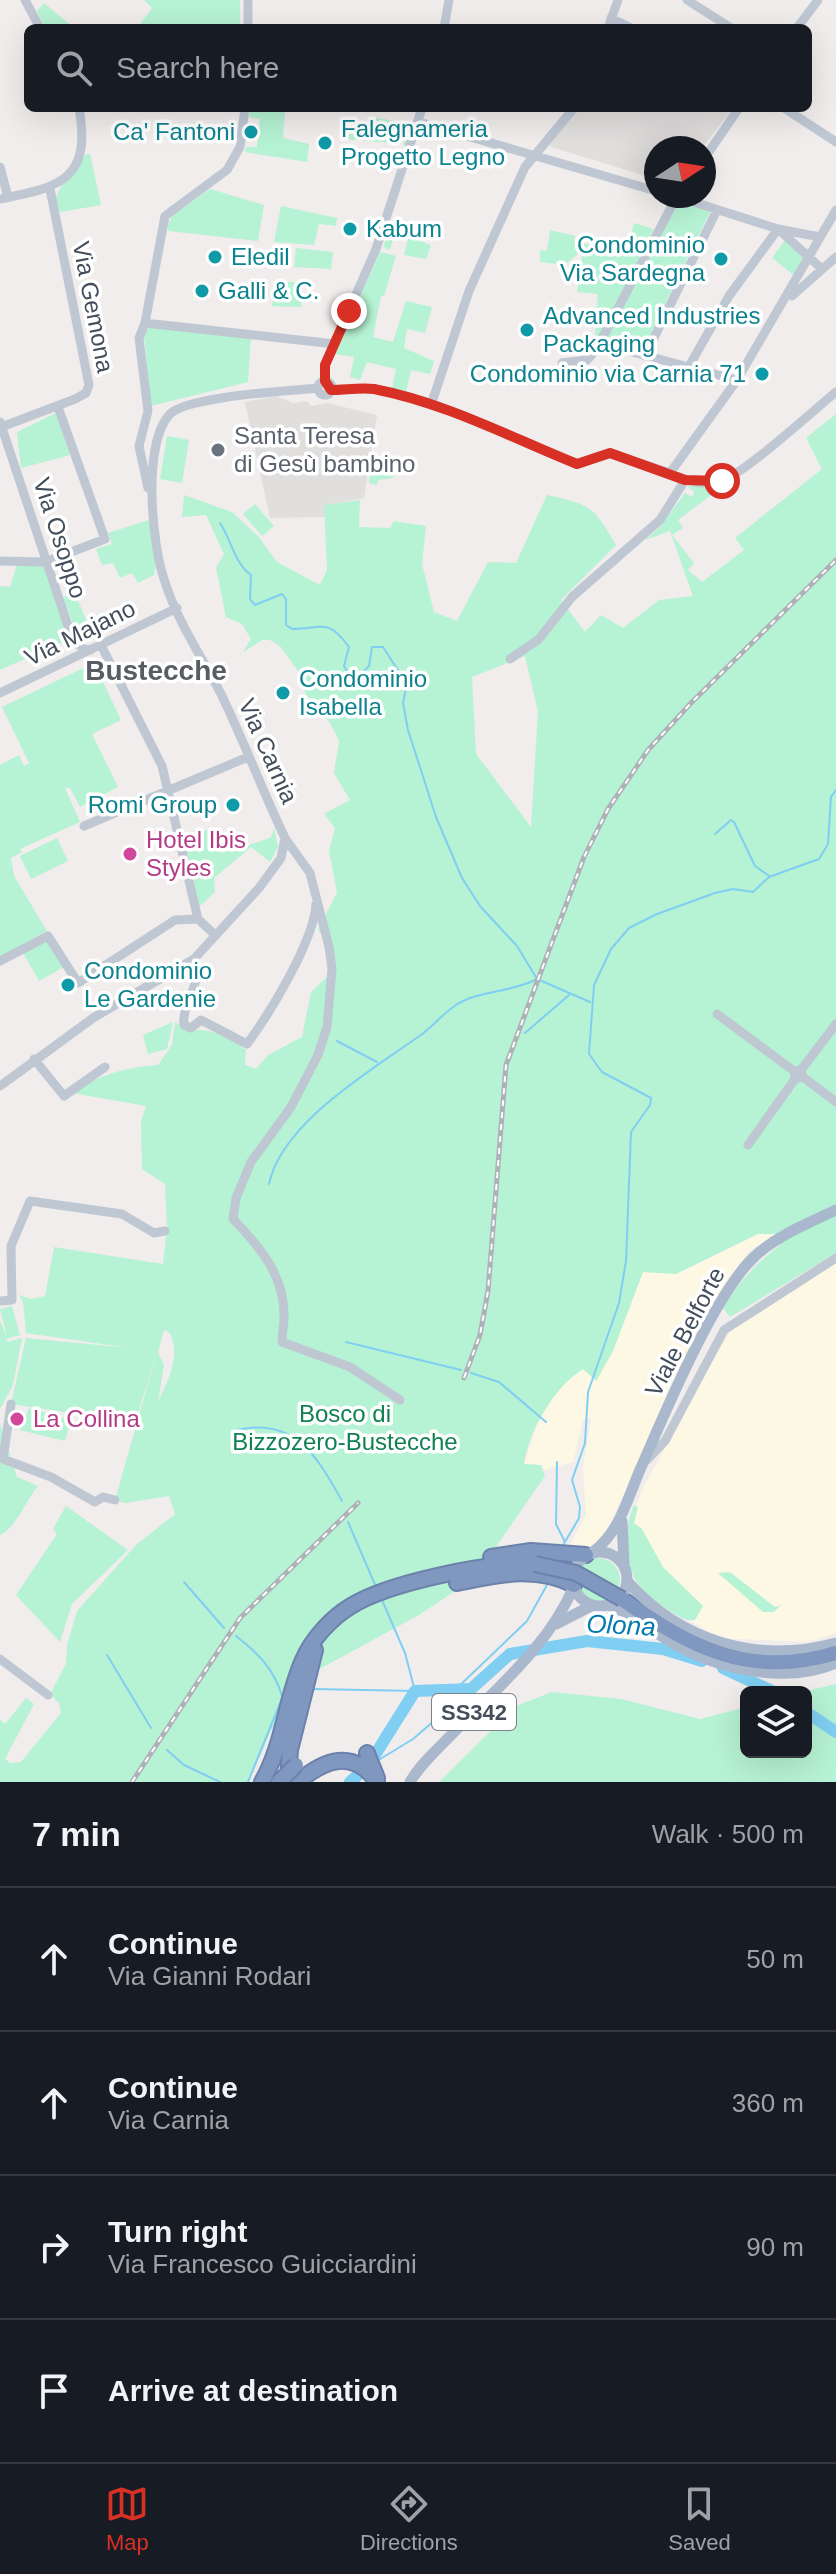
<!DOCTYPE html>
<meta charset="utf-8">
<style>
:root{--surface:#171b24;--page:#20242c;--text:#f1f3f6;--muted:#9ea1a6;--line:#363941;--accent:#d93025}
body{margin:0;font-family:Arial,sans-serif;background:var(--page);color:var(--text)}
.controls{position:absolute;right:24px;bottom:24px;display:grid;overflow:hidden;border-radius:12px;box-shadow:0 8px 32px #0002}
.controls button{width:72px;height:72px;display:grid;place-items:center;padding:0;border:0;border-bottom:2px solid var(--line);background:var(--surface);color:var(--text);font:40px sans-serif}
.compass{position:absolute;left:644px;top:136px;width:72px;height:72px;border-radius:50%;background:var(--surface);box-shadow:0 8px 32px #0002;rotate:78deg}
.stop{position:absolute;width:24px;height:24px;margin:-18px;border:6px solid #d93025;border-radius:50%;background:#fff}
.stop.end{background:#d93025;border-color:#fff;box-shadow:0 2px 8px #0008}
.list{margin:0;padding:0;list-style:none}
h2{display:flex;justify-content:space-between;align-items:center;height:104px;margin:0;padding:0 32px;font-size:34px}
h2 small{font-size:26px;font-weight:400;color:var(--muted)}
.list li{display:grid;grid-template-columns:52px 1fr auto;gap:24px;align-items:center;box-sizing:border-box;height:144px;padding:0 32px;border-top:2px solid var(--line)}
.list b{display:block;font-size:30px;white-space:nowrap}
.list p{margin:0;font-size:26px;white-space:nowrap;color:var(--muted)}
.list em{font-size:26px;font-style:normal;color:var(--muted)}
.icon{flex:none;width:44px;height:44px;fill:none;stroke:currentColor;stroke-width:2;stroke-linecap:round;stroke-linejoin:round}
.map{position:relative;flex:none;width:836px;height:1782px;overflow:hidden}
.search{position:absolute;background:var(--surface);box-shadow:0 8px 32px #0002;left:24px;right:24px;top:24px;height:88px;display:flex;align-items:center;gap:20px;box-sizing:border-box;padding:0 28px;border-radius:12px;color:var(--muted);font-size:30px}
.sheet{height:680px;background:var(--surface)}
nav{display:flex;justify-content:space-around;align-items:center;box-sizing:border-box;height:112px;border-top:2px solid var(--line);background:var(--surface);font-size:22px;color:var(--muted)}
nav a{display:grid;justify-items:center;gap:4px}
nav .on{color:var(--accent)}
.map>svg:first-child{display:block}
.commercial{fill:#fdf8e3}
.education{fill:#e1dede}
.green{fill:#b6f2d4;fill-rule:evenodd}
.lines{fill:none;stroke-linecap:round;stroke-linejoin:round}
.stream{stroke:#80cef2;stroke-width:2}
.river{stroke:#80cef2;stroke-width:12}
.highway-casing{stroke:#6b83ac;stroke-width:18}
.minor{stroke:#bfc7d3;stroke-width:9}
.major{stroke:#aab8ce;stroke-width:11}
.highway{stroke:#8098c0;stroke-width:14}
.rail-casing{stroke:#aeb1b8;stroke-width:5}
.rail{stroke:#fff;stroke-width:2;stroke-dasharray:6;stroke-linecap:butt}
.highway-bridge-casing{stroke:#6b83ac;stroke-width:18;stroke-linecap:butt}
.highway-bridge{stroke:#8098c0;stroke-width:14}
.route{stroke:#d93025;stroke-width:10}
.culture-dot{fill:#0f9aa8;stroke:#fff;stroke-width:3}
.worship-dot{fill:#6b7280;stroke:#fff;stroke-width:3}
.hotel-dot{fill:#d1479c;stroke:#fff;stroke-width:3}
.labels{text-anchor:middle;stroke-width:7;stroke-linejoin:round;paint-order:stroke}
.shield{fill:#fff;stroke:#7c838c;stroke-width:2}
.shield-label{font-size:22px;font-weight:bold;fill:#444e5b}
.culture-label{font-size:24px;fill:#0d838f;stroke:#fff;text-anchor:start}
.street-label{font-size:24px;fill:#444e5b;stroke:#fff}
.worship-label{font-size:24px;fill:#5b616d;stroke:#fff;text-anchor:start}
.hotel-label{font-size:24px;fill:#b23c85;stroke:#fff;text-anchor:start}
.park-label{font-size:24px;fill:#108154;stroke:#fff}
.water-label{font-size:26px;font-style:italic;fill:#0279b0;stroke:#fff}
.quarter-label{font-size:28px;font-weight:bold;fill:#595c62;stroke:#fff}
</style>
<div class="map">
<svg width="836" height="1782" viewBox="0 0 836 1782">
<rect width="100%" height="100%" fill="#f0edec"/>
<path class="commercial" d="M758,1234h18l-27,17 -43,63 -102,223 -19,13 -18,1 19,-36 -3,-47 8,-50 -8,3 -10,41 -29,8 -3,-5 -17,-1 13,-39 20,-35 26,-22 13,13 17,-30 30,-79 33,2z
M836,1262v371l-29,9 -89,-4 -60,-38 -28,-50 4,-38 9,-24 89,-161z"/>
<path class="education" d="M578,108h155l-31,40h-46v31l-105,-32 -1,-4z
M276,396l17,7 14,-2 4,5 16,-3 50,12 -13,83 -39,7v12l-55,1 -25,-116z"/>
<path class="green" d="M144,0h96v28h-103l15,-20z
M44,3l30,25h-29l-8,-17z
M250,108l35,3 -2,27 26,6 -2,18 -62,-10 1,-5h11l3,-28 -11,-2z
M370,117l39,6 -1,5 4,1 -3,15 -6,1 2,-9 -7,-2 -3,9 -54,-4 1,-5h26z
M90,153l11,52 -41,7 -5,-12c7,-16 18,-41 35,-47z
M210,189l54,16 -6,36 -89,-10 -2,-4 5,-11z
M677,201l33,11 -67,137 -40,-10z
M281,206l56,12 -1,8 -17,-2 -5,21 -40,-3z
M395,218l25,7 -3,15 14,5 -5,14 -22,-4 4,-16 -14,-3 -4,14 -7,-3z
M634,223l20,6 -60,120 4,-55 -21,-2 7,-49 42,10z
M550,230l25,6 -1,5 5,1 -2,13 -13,10 -24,-3v-12l7,1z
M785,240l19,19 -9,17 -23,-18z
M296,248l37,4 -2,17 -37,-2z
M380,252l16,4 -12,40h-3l-8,41 20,5 13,-41 26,6 -7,26 -18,-4 -3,19 30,13 -4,13 -19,-4 -5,22 -14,-4 4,-19 -29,-7 -7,18 -10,-3 4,-20 -19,-3z
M288,282l15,1 -2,24 -29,-1 3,-21 11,2z
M143,325l108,13 -3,44 -97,24z
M56,413l14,42 -49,13 -4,-36z
M836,414v839l-106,64 -7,-9c15,-26 34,-45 57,-63l-4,-11h-18l-82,40 -33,-2 -30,79 -17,30 -13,-12c-29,18 -54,61 -59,95l17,1 4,11 -61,88 -23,23 -42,28 -118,64 -29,50 -24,53h-248v-63l5,5 21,-26 8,6 -29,55 5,4 11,-1 40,-49 -2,-10 -9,-9 16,-30 1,-19 10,-34 59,-66 39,-31 -6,-18 -44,7 -10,-3 42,-148 -22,71 -124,-19 15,-66 104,10 -104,-15 -3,-31 -4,-7 12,4 14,-3 9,-49 109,17 4,-35 -2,-45 -23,-15 -1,-48 5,-15 -74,-13c26,-18 54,-26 86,-28l14,-20 3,-23 13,9c19,-5 44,6 58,19l-1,15 11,4 12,-14 34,-18 9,-45 16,-15 2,-15 -5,-25 -6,-7 19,-38 -8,-41 6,-23 -11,-14 26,-14 -16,-27 5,-32 -9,-18 -25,-30 -7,-22 -18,-25 -10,-6h-8l-19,12 8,-13 -9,-15 -16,-7 -10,-50 8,-13 -18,-39 -24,2 2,-22 48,17 26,24 19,26 43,23 7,-15 -3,-65 36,-5 -1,27 31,1 4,-7 32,5 -4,38 12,48 23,9 31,-59 28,1 31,-68c45,10 46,11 69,50l-55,55 24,32 16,-17 22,13 36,-28 34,-4 -23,-65 -25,9 15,-13 25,-34 7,4 2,-5 -7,-6h36l-45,34 5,8 -11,7 22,28 -6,7 14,12 42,-32 -9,-12 87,-69 -16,-31zM525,656l13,56 -7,115 -55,-73 -4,-77zM164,1330l6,3c11,24 -2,47 -12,69l6,-37 -6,-13z
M167,436l22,4 -7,43 -22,-4z
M372,460l24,4 -3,14 -15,2 -1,5 -8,-2z
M255,504l19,22 -12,10 -19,-22z
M149,520l7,44 -2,11 -16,8 -6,-10 -12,5 -7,-15 -11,2 -6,-16 16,-5 -4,-11z
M45,562l27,76 -72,32v-84l10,1 7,-22z
M75,593l12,29 -10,13 -14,-38z
M94,663l27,57 -29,14 26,53 -38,20 -10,-19h-5l15,34 -60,27 2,3 -11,6 3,18 33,55 -47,27v-193l19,-10 5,11 5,-3 -27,-56z
M211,828l10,25c18,-7 33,-8 50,-16l3,-9 4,19 -8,15 -19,-15 -37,31 1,14 -16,15 -15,-68z
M57,838l11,23 -37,18 -11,-23z
M46,939l18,28 -25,14 -17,-30z
M173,1022l-6,27 -19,5 -5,-19z
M12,1306l8,29 -14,4 2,3 14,-4 -9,47 -13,24v-88l7,16 -7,-28z
M29,1408l42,12 -6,21 -45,-11z
M0,1424l17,53 21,9c-12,14 -21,41 -38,49z
M634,1505l4,2 -4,16 8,6 21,38 40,39 -8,14c-11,2 -19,-6 -28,-11 -42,-23 -49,-64 -33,-104z
M66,1506l62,44 -56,54 -12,38 -44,-47 41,-61 -4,-5z
M576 1580a22 22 0 1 1 44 0a22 22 0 1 1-44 0Z
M730,1572l45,35 6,-2 -7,7h-11l-45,-39z
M836,1684v98h-397l77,-76 36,-14 69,7 79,20 46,-12v45h60v-60h-4z"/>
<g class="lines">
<path class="stream" d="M220,523c12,18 14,40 31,52l-1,24 5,6 27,-11 4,5v26l6,4c30,0 35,-12 57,18l-5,19 4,7 11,2 10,-9 3,-19h11l24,37 -4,19 5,27 28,87 26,61 18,28 37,40 20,33
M715,834l16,-14 3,2 21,44 14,10
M525,1033l44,-38
M337,1041l40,21
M269,1184c13,-61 101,-113 149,-147 14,-9 24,-23 38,-32 23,-15 55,-12 81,-26l53,23
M346,1342l115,28
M471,1373l28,9 47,40
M233,1431c60,-16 83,23 109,70
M557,1462l-1,62 9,18
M348,1522l28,65
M562,1547l17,-29 1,-11 -8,-27 13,-37 3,-51 31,-89 7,-42 5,-129 19,-27 1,-7 -49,-26 -13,-18 5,-69 17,-36 18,-21 28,-14 58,-21 18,-4 20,3 16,-15 50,-18 9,-15 3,-47 5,-7
M184,1582l40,46
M236,1636c22,17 38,33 46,60
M107,1655l44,73
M313,1689l102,2 -10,-38 -23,-53
M456,1689l71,-68 21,-38
M167,1750l17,15 36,17
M377,1761l36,-22 58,-50
M248,1782l35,-86"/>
<path class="river" d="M723,1668l51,24
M806,1712l30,20
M350,1782l18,-16 47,-75 56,-2 39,-35 77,-13 76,8 39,12"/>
<g class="highway-casing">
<path id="highway" d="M491,1557l40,-6 55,4
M457,1583c40,-8 78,-18 117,2
M622,1599c69,49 128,80 214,54
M367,1753l10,25
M262,1782c22,-38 23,-82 41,-122 9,-21 28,-42 48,-54 37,-23 140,-45 184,-42
M288,1782l2,-32 25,-100
M298,1782c26,-22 55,-34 79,0"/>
</g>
<path class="minor" d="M25,0l15,28
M248,0v28
M687,0l44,28
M611,18l20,10
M444,28l5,-28
M608,28l10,-28
M797,28l21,-28
M784,108l52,34
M419,122l237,69
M704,159l35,-51
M0,167l8,30
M675,196l103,33 42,8
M0,199c60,-12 92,-19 79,-91
M778,229l44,40
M792,296l44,-39
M145,323l190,21
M599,343l138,37
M645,356l72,-146
M562,363l25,-3 9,-10 81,-154
M688,368l41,-72 49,-67
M325,381v-16l51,-116 46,-141
M318 388a7 7 0 1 1 14 0a7 7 0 1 1-14 0Z
M331,390c15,1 30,-3 44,-1 71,13 136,48 202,75l33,-11 60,20 67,-93 99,-170
M431,405l38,-114 56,-124 49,-59
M0,422l72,216 11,11 8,1
M4,426l71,-27 11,-6 3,-8 -39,-196
M670,473c14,7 32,13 48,9 22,-4 96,-72 118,-90
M148,488l-9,-42 9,-35 -9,-73 6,-15 20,-107 62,-46 13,-23 5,-39
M0,561l45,1 60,-23 -47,-132
M101,645l61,121 36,153 16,15
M510,659l29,-20 33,-42 88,-77 25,-40
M0,693l177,-85
M84,826l164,-69
M285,838l25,35 19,74 3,22 -5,58 -9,28 -27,52 -40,55 -15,36 -3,21c27,28 52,57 51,98 0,8 -2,16 -2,25l68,25 50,33
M194,959c11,22 -13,45 -10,66l7,3 10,-8 46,24c23,-31 67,-103 69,-140
M0,961l48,-25 30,47 97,-63 23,-1
M717,1014l77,57
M34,1059l30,37 41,-29
M801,1070l2,7 -8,2 -1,-8 7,-1 35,-46
M803,1077l33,25
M0,1086l93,-68 101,-59 65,-71 22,-30 4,-20c-23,-48 -41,-97 -64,-144 -19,-37 -45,-75 -57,-115 -12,-35 -22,-136 6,-165 18,-18 119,-23 148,-26
M748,1145l47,-66
M0,1301l12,-1 -1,-54 19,-45 92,13 32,19 11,-2
M11,1404l-8,55 48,18 44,25 8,-5 12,3
M647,1460l18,-19 59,-111 112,-72
M0,1659l48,36"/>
<path class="major" d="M622,1521l2,43
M573 1579a27 27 0 1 1 54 0a27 27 0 1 1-54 0Z
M593,1552c29,-22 35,-57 50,-89 23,-53 70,-165 109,-204 23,-23 55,-35 84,-49
M627,1581c55,62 131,83 209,62
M608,1605c28,9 45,28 70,41 45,24 110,38 158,17
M556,1624l37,-19
M410,1782c11,-19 30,-35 45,-51 43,-44 95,-87 119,-145"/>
<use href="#highway" class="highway"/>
<g class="rail-casing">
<path id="rail" d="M464,1378l16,-43 8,-44 18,-226 78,-208 24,-48 40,-59 43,-47 145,-143
M132,1782l108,-164 118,-115"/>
</g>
<use href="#rail" class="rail"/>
<g class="highway-bridge-casing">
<path id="highway-bridge" d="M535,1564l41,9 46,26
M279,1782l17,-17"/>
</g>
<use href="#highway-bridge" class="highway-bridge"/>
</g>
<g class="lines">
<path class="route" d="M349,311l-24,54v16l6,9c14,0 30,-3 43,-1 72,14 136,48 203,75l33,-11 75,27 37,1"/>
</g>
<g class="culture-dot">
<circle cx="251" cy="132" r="8"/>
<circle cx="325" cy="143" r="8"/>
<circle cx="350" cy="229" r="8"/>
<circle cx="215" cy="257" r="8"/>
<circle cx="721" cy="259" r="8"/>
<circle cx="202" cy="291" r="8"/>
<circle cx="527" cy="330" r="8"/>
<circle cx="762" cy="374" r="8"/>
<circle cx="283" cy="693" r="8"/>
<circle cx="233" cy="805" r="8"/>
<circle cx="68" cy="985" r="8"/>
</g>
<circle class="worship-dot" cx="218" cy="450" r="8"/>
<g class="hotel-dot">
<circle cx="130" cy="854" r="8"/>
<circle cx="17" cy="1419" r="8"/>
</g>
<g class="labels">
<rect class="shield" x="432" y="1694" width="84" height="36" rx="6"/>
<g class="shield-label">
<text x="474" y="1720">SS342</text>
</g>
<g class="culture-label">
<text x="341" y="137">Falegnameria<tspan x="341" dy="28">Progetto Legno</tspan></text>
<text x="235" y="140" text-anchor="end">Ca' Fantoni</text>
<text x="366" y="237">Kabum</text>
<text x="705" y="253" text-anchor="end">Condominio<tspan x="705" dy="28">Via Sardegna</tspan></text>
<text x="231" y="265">Eledil</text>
<text x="218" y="299">Galli &amp; C.</text>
<text x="543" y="324">Advanced Industries<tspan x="543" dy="28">Packaging</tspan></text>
<text x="746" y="382" text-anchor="end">Condominio via Carnia 71</text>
<text x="299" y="687">Condominio<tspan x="299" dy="28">Isabella</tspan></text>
<text x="217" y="813" text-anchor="end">Romi Group</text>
<text x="84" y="979">Condominio<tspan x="84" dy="28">Le Gardenie</tspan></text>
</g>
<g class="street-label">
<text transform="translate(93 307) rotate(79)" y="8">Via Gemona</text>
<text transform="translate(60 538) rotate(72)" y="8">Via Osoppo</text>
<text transform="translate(80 633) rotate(-26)" y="8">Via Majano</text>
<text transform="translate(268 751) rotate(66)" y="8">Via Carnia</text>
<text transform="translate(685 1332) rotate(-62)" y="8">Viale Belforte</text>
</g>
<g class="worship-label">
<text x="234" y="444">Santa Teresa<tspan x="234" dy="28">di Gesù bambino</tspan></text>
</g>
<g class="hotel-label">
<text x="146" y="848">Hotel Ibis<tspan x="146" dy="28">Styles</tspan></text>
<text x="33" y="1427">La Collina</text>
</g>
<g class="park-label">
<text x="345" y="1422">Bosco di<tspan x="345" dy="28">Bizzozero-Bustecche</tspan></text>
</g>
<g class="water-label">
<text transform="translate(621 1625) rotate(3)" y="9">Olona</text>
</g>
<g class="quarter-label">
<text x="156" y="680">Bustecche</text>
</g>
</g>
</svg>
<div class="controls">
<button><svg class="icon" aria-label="layers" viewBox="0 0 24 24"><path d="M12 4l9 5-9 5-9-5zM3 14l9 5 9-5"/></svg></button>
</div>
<svg class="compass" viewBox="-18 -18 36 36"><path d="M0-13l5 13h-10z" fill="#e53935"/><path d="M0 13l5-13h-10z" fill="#9ea1a6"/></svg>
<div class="stop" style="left:722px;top:481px"></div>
<div class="stop end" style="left:349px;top:311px"></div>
<div class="search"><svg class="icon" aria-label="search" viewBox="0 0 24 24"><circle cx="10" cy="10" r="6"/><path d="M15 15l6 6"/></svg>Search here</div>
</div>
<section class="sheet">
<h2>7 min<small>Walk · 500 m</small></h2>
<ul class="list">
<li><svg class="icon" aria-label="ahead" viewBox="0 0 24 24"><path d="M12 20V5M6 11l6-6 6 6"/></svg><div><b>Continue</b><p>Via Gianni Rodari</p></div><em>50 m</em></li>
<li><svg class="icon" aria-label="ahead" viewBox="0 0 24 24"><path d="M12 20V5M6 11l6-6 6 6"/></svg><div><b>Continue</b><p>Via Carnia</p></div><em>360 m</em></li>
<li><svg class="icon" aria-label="right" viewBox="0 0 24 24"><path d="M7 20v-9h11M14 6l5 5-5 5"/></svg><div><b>Turn right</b><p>Via Francesco Guicciardini</p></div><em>90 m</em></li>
<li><svg class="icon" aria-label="arrive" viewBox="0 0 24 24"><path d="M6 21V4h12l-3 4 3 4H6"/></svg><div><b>Arrive at destination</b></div></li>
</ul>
</section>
<nav>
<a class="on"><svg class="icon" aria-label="map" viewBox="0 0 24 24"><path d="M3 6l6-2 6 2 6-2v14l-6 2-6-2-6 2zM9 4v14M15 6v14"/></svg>Map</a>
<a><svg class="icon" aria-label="directions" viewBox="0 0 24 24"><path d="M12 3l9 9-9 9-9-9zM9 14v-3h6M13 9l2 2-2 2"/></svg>Directions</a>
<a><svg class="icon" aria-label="saved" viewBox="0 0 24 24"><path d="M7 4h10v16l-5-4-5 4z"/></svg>Saved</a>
</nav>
